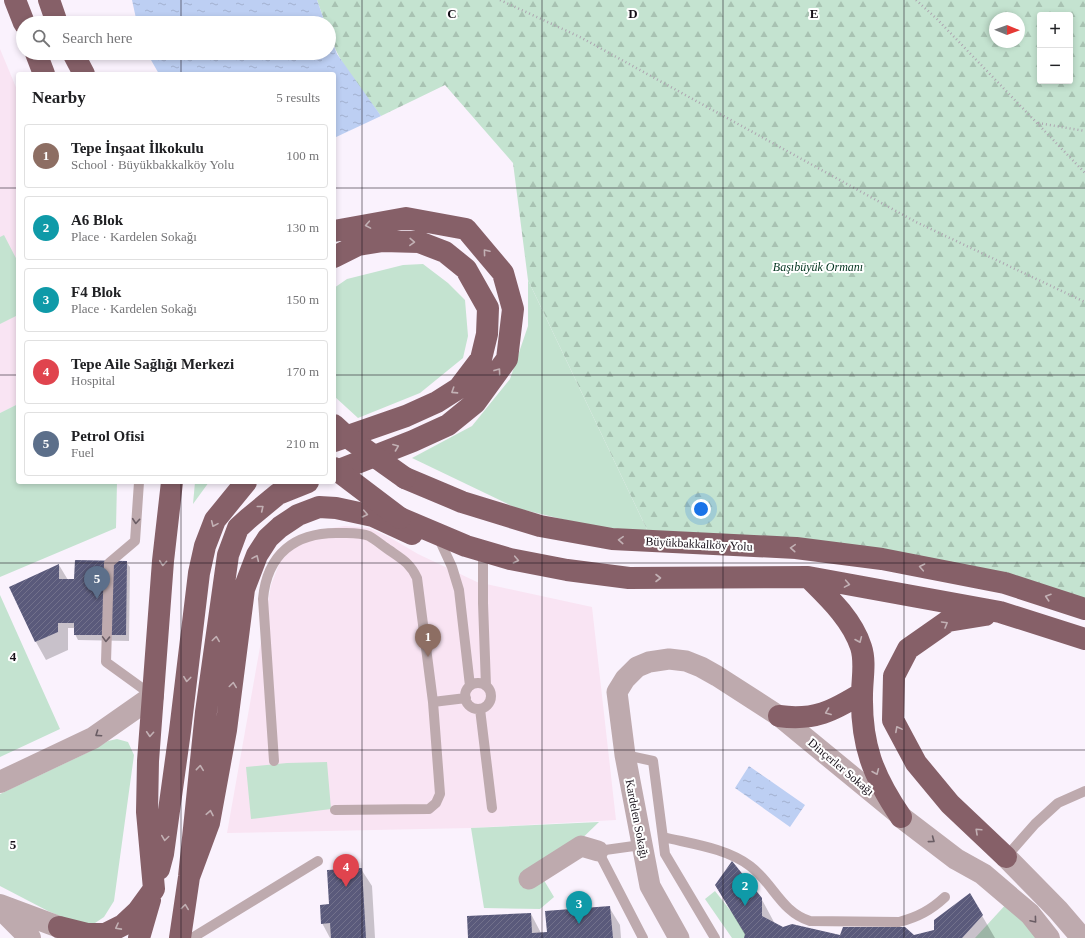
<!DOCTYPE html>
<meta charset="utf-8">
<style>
:root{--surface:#fff;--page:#f2f2f2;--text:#202124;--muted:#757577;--line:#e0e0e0;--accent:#56650b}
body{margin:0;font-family:Georgia,serif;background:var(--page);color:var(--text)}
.controls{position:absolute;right:12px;top:12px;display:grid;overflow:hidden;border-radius:4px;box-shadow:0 2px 6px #0003}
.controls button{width:36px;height:36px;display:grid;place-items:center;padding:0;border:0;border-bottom:1px solid var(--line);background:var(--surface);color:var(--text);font:20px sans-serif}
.compass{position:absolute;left:989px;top:12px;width:36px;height:36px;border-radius:50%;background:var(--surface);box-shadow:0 2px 6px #0003;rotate:91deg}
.you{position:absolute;left:701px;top:509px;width:14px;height:14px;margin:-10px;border:3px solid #fff;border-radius:50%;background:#1a73e8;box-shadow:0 0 0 6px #1a73e833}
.badge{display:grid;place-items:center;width:26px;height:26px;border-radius:50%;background:var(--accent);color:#fff;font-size:13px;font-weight:700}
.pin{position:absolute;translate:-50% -33px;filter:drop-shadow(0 1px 2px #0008)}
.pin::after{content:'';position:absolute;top:21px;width:14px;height:12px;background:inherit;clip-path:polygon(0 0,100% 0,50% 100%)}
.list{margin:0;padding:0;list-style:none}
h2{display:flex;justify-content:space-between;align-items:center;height:52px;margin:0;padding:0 16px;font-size:17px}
h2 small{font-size:13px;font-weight:400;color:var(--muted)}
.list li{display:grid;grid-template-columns:26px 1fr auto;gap:12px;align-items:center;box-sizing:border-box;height:64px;margin:0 8px 8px;padding:0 8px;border:1px solid var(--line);border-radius:4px}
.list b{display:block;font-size:15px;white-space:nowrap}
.list p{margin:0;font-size:13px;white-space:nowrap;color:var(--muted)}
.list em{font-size:13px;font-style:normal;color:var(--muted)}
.icon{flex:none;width:22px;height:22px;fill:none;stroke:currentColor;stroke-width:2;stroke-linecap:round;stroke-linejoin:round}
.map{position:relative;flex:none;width:1085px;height:938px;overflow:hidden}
.search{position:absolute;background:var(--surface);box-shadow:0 2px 6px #0003;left:16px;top:16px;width:320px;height:44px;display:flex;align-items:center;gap:10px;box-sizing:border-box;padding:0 14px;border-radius:22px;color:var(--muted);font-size:15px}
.panel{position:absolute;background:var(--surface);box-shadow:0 2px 6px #0003;left:16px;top:72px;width:320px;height:412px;border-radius:4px}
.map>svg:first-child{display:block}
.education{fill:#f9e4f3}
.grass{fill:#c4e3d0}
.forest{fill:url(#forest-firs);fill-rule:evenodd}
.water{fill:url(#water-ripples)}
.shadow{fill:#0003}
.building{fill:url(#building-hatch)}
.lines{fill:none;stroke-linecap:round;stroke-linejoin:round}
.path{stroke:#ada5b0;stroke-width:2.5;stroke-dasharray:1 3;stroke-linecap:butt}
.service{stroke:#beaaae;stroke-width:10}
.minor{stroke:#beaaae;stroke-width:21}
.tertiary{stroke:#beaaae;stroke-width:22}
.trunk{stroke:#866068;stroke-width:22}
.trunk-bridge{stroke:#866068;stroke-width:22}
.oneway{stroke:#c2b0b4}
.oneway2{stroke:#6a5d64}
.grid{fill:none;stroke:#171019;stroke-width:1;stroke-opacity:0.55}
.labels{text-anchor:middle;stroke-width:4;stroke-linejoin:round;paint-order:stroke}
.park-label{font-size:12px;font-style:italic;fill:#00331d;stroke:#fff}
.street-label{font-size:12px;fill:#171019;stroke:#fff}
.grid-label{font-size:13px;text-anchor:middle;font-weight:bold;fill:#171019;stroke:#fff;stroke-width:4;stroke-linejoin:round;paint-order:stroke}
</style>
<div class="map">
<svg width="1085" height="938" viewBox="0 0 1085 938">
<defs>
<pattern id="forest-firs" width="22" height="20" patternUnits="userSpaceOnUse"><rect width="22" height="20" fill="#c4e3d0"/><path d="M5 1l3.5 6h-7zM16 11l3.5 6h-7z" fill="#a8c2b2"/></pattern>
<pattern id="water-ripples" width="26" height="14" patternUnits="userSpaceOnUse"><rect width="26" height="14" fill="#bdcff3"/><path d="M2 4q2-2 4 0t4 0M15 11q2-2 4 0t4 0" fill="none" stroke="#a2b1d0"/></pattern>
<pattern id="building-hatch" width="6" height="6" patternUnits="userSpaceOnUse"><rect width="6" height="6" fill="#5a5a7b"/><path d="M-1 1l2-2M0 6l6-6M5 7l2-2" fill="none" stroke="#72718b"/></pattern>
</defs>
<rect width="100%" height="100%" fill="#faf2fd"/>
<path class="education" d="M0,49l18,43v312l-18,9z
M345,526l24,2 20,9 29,17 59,28 115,25 24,213 -145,8 -244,5 44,-248 9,-23 18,-19 21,-13z"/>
<path class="grass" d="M4,235l14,27v53l-18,9v-87z
M423,264l25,19 17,17 3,36 -5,22 -43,35 -62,25 -24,-22v-108l13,-9 56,-14z
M528,280l123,258 -69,-14 -66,-16 -104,-50 60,-32 38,-47 18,-53z
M18,404v78h99l-1,46 -116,49v-164z
M195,482h14l-16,22z
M0,595l60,134 -60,28z
M117,739l11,3 6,13 -20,146 -10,16 -9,6 -14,2 -33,-14 -48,-25v-92l93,-44 15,-9z
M327,762l4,47 -80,10 -5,-52 41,-4z
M599,822l-57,55 12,20 -14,12 -56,-1 -13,-80z
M715,891l37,47h-20l-27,-39z
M1009,901l33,37h-67z"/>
<path class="forest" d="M317,0h768v601l-178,-42 -256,-21 -123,-258 -15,-117 -68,-78 -64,31c-18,-25 -52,-62 -52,-93h-4zM1040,15h30v66h-30zM995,18h24v24h-24z"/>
<path class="water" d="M132,0h185l8,23h-188z
M329,33l8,21 44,62 -47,22v-64h-175l-12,-21h182z
M749,766l56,39 -15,22 -55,-39z"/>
<path class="shadow" d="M126,562l4,5 -1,74 -51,-1 -3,-6v-6h-7v22l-22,10 -10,-18 -25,-55 48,-22 9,15h7z
M361,869l11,17 3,52h-45l-8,-15 8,-18z
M716,886l45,12 14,26 8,5 58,7h73l21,-6 35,-35 25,43h-250v-3z
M609,907l11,18 1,13h-152l62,-24 10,19h7z"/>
<path class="building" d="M75,560l52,1 -1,74h-52v-12h-16v9l-23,10 -26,-55 50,-23v15h15z
M732,861l30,37v18l21,11 9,-3 48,11 3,-8h62l9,8 20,-5v-10l36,-27 13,22 -21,23h-218l1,-4 -30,-49z
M362,868l4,70h-35l-1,-15 -9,1 -1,-19 9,-1 -2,-34z
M610,906l3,32h-145l-1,-22 64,-3 1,20 15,-1 -2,-21z"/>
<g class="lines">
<path class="path" d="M500,0l80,37 336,185 169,80
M916,0l20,18 149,155
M1038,123l47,8"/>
<path class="service" d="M139,482l-4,59 -26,22 -3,99 47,34
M440,541l12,26 7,23 11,96
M483,551v52l3,83
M465 696a13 13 0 1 1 26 0a13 13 0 1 1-26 0Z
M433,702l33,-4
M480,709l12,99
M625,755l28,6 12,93 50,84
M274,761l-11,-162c4,-45 32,-67 76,-66 9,0 21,-1 30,3 7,4 14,10 20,14 13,9 21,13 28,28l16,124 7,92 -4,9 -7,6 -94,1
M663,837c29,7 63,11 87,29 23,17 31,46 60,55l89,1c19,-5 32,-12 46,-25
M641,845l-43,6 45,87
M1006,857l29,-33 23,-21 27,-12
M192,938l126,-77"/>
<path class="minor" d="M529,879l52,-33 17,5
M679,938l-29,-52 -25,-131 -8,-63 8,-13 12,-12 12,-5 20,-3 17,2 15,6 16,9 62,40 118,97"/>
<path class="tertiary" d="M0,782l93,-44 60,-42
M901,817l55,42 27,15 47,40 19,24
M1006,857l52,53 24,28
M0,905l59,22 13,11
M0,908l30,30"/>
<path class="trunk" d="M15,0l9,23
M49,0l8,23
M36,53l8,21
M73,53l11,21
M334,231l72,-13 60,11 37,44 10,36 -6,50 -32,44 -27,22 -35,16 -79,31
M334,257l24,-12 25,-4 36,1 26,10 21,17 22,39 -1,26 -6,25 -22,29 -22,14 -31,14 -72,25
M405,478l57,24 78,24 72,13 184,9 86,11 123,24 80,26
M400,518l66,28 44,13 57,11 62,8 179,-1 192,35 85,27
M808,577c20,20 44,42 53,70 5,15 1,32 1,48 -1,50 11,81 39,122
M985,615l-37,6 -40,28 -14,27 -1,44 23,43 34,41 56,53
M779,716c35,5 54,-5 83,-23
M159,869l4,-15 17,-123 19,-158 6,-27 10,-26 31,-38
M189,877l20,-54 17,-93 18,-141 13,-34 11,-17 12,-11 18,-12 21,-8 17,1 37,8 39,18
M59,927l28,7h18l18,-9 15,-14 16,-22 -7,-77 1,-51 15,-200 9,-79
M139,938l11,-38
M180,938l9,-61 17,-165 22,-157 10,-27 11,-10 29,-24 30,-12"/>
<path class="trunk-bridge" d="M334,425l12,11 59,42
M334,468l66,50"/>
</g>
<defs><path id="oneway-chevron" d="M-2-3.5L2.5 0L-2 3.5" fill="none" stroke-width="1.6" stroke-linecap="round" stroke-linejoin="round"/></defs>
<g class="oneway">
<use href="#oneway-chevron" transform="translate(368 225) rotate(170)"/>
<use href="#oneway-chevron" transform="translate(412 242) rotate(2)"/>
<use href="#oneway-chevron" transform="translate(486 252) rotate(-130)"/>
<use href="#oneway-chevron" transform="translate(498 371) rotate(-54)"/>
<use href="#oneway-chevron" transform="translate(454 391) rotate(147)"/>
<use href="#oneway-chevron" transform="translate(396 447) rotate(-21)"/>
<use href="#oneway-chevron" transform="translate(261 508) rotate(-39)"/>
<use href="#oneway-chevron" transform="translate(365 514) rotate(12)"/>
<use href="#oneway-chevron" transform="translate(214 524) rotate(114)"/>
<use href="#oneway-chevron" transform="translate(621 540) rotate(-177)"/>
<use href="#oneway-chevron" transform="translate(793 548) rotate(-176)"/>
<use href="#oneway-chevron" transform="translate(256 558) rotate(-66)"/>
<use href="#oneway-chevron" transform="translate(516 560) rotate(12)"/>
<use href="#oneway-chevron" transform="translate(163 563) rotate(95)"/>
<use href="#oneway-chevron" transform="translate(922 567) rotate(-169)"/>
<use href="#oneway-chevron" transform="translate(658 578)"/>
<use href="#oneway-chevron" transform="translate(847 584) rotate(10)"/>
<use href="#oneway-chevron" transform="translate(1048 597) rotate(-162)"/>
<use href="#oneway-chevron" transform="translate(945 624) rotate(-30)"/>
<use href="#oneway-chevron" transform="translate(216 639) rotate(-82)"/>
<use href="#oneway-chevron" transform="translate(859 640) rotate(67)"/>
<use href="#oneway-chevron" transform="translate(187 679) rotate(97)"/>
<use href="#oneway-chevron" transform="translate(233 685) rotate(-82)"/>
<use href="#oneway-chevron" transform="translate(828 712) rotate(159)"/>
<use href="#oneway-chevron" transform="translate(898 729) rotate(-118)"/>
<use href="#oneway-chevron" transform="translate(150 734) rotate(94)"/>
<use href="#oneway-chevron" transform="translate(200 768) rotate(-84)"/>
<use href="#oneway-chevron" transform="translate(876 772) rotate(67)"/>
<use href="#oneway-chevron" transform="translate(210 813) rotate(-79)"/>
<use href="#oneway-chevron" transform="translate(978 831) rotate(-137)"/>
<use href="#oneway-chevron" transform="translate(165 838) rotate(98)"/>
<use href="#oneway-chevron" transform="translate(185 907) rotate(-82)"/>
<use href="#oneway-chevron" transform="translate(118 927) rotate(152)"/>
</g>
<g class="oneway2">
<use href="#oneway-chevron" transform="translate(136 521) rotate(95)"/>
<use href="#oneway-chevron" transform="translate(106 639) rotate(92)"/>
<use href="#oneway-chevron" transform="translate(98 734) rotate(146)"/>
<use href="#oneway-chevron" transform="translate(932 840) rotate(37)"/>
<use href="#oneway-chevron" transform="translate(1034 920) rotate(50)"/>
</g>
<path class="grid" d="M181,0v23M362,0v938M542,0v938M723,0v938M904,0v938M181,53v21M0,188h18M334,188h751M0,375h18M334,375h751M181,482v456M0,563h1085M0,750h1085"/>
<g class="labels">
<g class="park-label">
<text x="818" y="271">Başıbüyük Ormanı</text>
</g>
<g class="street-label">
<text transform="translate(699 544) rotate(3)" y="4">Büyükbakkalköy Yolu</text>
<text transform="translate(841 767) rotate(40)" y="4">Dinçerler Sokağı</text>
<text transform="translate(637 819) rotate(79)" y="4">Kardelen Sokağı</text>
</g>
</g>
<g class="grid-label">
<text x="452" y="18">C</text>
<text x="633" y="18">D</text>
<text x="814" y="18">E</text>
<text x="13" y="661">4</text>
<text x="13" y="849">5</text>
</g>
</svg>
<div class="controls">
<button>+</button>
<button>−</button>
</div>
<svg class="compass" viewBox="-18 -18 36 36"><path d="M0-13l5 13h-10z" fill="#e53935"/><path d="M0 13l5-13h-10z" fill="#757577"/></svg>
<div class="you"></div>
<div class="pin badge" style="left:428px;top:657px;background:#8d6e63">1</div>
<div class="pin badge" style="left:745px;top:906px;background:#0f9aa8">2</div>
<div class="pin badge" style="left:579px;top:924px;background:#0f9aa8">3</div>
<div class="pin badge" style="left:346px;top:887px;background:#e0444e">4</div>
<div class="pin badge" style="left:97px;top:599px;background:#5c6f8a">5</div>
<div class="search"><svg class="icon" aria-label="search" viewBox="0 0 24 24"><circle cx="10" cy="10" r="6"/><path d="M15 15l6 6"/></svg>Search here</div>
<section class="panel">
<h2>Nearby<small>5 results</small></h2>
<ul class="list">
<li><span class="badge" style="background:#8d6e63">1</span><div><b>Tepe İnşaat İlkokulu</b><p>School · Büyükbakkalköy Yolu</p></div><em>100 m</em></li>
<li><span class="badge" style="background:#0f9aa8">2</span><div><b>A6 Blok</b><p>Place · Kardelen Sokağı</p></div><em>130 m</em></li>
<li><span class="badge" style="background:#0f9aa8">3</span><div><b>F4 Blok</b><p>Place · Kardelen Sokağı</p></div><em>150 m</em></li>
<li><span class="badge" style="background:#e0444e">4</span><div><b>Tepe Aile Sağlığı Merkezi</b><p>Hospital</p></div><em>170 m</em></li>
<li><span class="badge" style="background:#5c6f8a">5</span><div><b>Petrol Ofisi</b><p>Fuel</p></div><em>210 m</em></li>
</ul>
</section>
</div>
